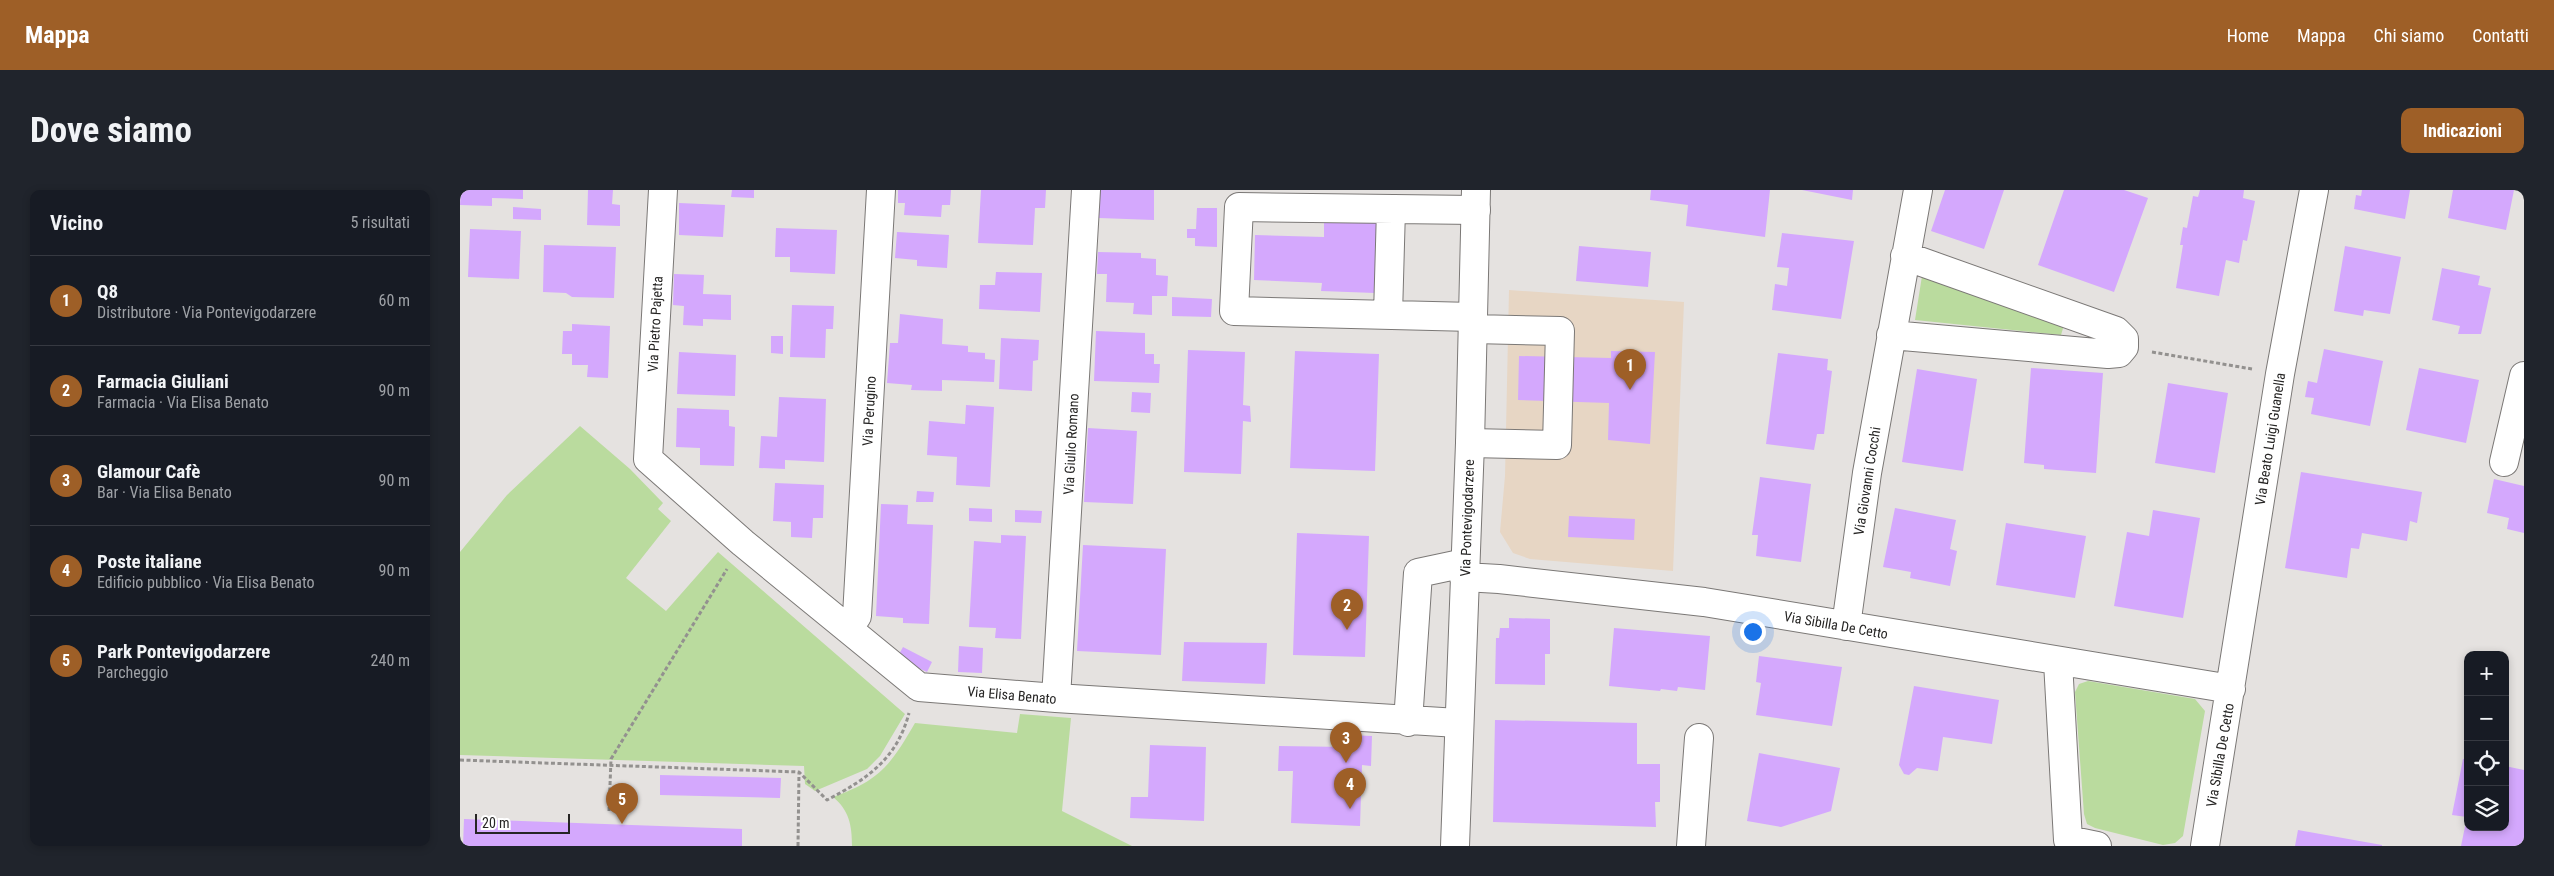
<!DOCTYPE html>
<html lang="it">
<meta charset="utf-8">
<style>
:root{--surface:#171b24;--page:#20242c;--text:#f1f3f6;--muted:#9ea1a6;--line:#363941;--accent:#9e5f27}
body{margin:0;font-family:"Roboto Condensed",sans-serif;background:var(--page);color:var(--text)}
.controls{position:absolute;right:15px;bottom:15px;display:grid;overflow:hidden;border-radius:10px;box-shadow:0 2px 8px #0003}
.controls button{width:45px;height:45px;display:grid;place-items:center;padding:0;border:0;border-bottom:1px solid var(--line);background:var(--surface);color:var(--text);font:25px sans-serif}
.scale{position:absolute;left:15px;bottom:12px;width:95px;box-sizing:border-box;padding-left:5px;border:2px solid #262524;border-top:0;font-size:14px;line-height:18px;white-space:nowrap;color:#262524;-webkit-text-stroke:4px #fff;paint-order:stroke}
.you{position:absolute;left:1292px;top:441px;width:18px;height:18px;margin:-12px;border:4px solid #fff;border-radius:50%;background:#1a73e8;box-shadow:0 0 0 8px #1a73e833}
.badge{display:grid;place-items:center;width:32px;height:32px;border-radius:50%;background:var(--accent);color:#fff;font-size:16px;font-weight:700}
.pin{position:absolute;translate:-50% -41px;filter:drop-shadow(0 1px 2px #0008)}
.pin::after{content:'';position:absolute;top:26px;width:18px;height:15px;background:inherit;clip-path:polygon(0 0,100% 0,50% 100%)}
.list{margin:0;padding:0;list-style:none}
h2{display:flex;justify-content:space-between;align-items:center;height:65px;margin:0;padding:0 20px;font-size:21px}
h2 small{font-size:16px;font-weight:400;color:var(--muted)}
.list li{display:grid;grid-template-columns:32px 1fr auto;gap:15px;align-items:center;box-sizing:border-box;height:90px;padding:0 20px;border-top:1px solid var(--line)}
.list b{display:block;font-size:19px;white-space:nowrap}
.list p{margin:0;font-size:16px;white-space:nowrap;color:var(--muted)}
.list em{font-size:16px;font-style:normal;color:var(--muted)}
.icon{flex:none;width:28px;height:28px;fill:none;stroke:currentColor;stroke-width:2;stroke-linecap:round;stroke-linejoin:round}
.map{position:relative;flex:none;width:2064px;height:656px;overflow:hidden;border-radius:10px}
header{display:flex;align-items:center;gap:30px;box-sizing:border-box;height:70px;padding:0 25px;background:var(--accent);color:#fff}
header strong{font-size:24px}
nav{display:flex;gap:28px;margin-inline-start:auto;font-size:18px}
.intro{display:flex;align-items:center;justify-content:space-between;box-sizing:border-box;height:120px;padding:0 30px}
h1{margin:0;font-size:35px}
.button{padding:12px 22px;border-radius:10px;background:var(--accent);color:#fff;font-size:18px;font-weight:700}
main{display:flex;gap:30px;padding:0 30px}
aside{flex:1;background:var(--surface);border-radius:10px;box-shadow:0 2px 8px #0003}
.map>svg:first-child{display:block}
.commercial{fill:#e7d6c4}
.green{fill:#badb9e}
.building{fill:#d4a8fd}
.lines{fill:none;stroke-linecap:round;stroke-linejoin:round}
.minor-casing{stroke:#7b7876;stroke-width:30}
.major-casing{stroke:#7b7876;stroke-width:30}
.path{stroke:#93918f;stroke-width:3;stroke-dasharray:4 2.5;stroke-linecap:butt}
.minor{stroke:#fff;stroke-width:28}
.major{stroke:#fff;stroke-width:28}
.labels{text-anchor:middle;stroke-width:4;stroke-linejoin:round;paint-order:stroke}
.street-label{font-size:14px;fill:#262524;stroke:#fff}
</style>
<header>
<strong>Mappa</strong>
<nav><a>Home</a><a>Mappa</a><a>Chi siamo</a><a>Contatti</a></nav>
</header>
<div class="intro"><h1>Dove siamo</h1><a class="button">Indicazioni</a></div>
<main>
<aside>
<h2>Vicino<small>5 risultati</small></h2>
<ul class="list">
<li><span class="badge">1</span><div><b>Q8</b><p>Distributore · Via Pontevigodarzere</p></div><em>60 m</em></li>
<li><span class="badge">2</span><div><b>Farmacia Giuliani</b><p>Farmacia · Via Elisa Benato</p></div><em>90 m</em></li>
<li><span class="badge">3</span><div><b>Glamour Cafè</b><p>Bar · Via Elisa Benato</p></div><em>90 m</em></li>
<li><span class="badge">4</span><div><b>Poste italiane</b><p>Edificio pubblico · Via Elisa Benato</p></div><em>90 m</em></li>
<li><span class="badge">5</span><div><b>Park Pontevigodarzere</b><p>Parcheggio</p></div><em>240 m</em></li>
</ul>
</aside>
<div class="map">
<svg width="2064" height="656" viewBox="0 0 2064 656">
<rect width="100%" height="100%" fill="#e5e2e0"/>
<path class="commercial" d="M1049,100l175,12 -11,269 -143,-12 -17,-6 -13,-21 5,-56z"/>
<path class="green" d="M1462,86l142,49 -3,10 -146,-15z
M120,236l50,43 33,34 -5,6 13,12 -45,57 40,33 52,-59 187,162 -25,42 -13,13 -52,22 -10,-7 -1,-18 -344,-11v-203l47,-57z
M1628,491l107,18 10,12 -22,125 -8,7 -12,2 -68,-17 -8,-4 -3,-10 -9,-122 4,-8z
M560,524l51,4 -9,93 70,35h-280c0,-21 -3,-36 -19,-49 47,-17 57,-31 82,-74l102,10z"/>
<path class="building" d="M1,0h62v9l-31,-1v8l-32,-1z
M128,0h25l-1,14 8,1v21l-33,-1z
M272,0h22v8l-23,-1z
M438,0h53l-1,15h-8l-1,12 -37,-2 1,-12h-7z
M521,0h65l-1,18h-10l-2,37 -55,-2z
M640,0h54v30l-55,-2z
M1191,0h119l-5,47 -79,-11 2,-21 -38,-5z
M1342,0h51l-1,10z
M1485,0h59l-20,59 -53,-18z
M1604,0h60l24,8 -34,94 -76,-27z
M1740,0h44l-1,8 12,3 -8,40 -4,-1 -4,23 -13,-3 -7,36 -43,-8 7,-43h-3l3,-18 4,1 6,-32 5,1z
M1902,0h48l-5,29 -51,-10 2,-14 5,1z
M1993,0h61l-8,40 -58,-12z
M219,13l46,2 -2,32 -44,-2z
M53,17l28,2v11l-28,-1z
M737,18h20v39l-22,-1v-8h-8v-9h9z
M864,29l81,2 -3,73 -81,-3 1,-8 -68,-3 1,-45 69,2z
M316,38l61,2 -2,44 -45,-2v-15h-15z
M10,39l51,2 -2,48 -51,-2z
M437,42l52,3 -2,33 -30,-2v-6l-22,-2z
M1322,43l72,8 -13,78 -69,-9 3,-26 12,2 2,-18 -12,-1z
M84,55l72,2 -2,51 -42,-1 -6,-4 -23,-1z
M1119,56l72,6 -3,35 -72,-6z
M1885,56l56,11 -11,57 -26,-4 -1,6 -29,-5z
M638,62l43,1v5l15,1v16l12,1 -1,20h-15v19l-19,-1 1,-11 -28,-1 1,-28h-10z
M1982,78l38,8 -2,9 13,3 -10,46h-23l2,-8 -28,-6z
M536,82l46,1 -2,39 -61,-3 1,-24h15z
M214,84l30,1 -1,19 28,1v25l-28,-1v7l-20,-1 1,-19 -11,-1z
M712,107l40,2 -1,18 -39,-1z
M332,115l42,1 -1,23h-7l-1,29 -35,-1z
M440,124l43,5 -1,25 26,2v6l17,1v6l10,1 -1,22 -52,-2v11l-31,-1 1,-5 -25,-2 3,-40h8z
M112,134l38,2 -2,52 -21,-1 1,-12h-16v-11h-10l1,-23h9z
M636,141l49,2v21h9v10h6l-1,19 -65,-2z
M311,146h12v18l-12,-1z
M541,148l38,2 -1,20 -5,1 -1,30 -33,-2z
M1864,159l59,12 -13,65 -59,-12 3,-16 -9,-1 3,-16 9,2z
M728,160l57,2 -2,53 7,1 1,16 -8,-1 -2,53 -57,-2z
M835,161l84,3 -4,117 -85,-3z
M1151,161l44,1 -5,92 -42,-4 1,-37 -91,-3 1,-44 92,2z
M219,162l57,3 -1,41 -58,-2z
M1318,163l50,6 -1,11 5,1 -5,39 -3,24h-7l-3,16 -48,-6z
M1571,178l72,5 -7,100 -52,-4v-4l-20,-2z
M1959,178l60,12 -13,63 -60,-13z
M1457,179l60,10 -14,92 -61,-9z
M1708,193l60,10 -13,80 -60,-10z
M672,202l19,1 -1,20 -19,-1z
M319,207l47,2 -2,63 -39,-2v9l-26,-1 2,-32 16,1z
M506,215l28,2 -4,80 -34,-2 1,-28 -30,-2 2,-34 36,3z
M217,218l52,2v16l6,1 -1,39 -34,-1v-17l-24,-1z
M628,238l49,3 -4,73 -49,-2z
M1841,282l121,20 -5,31 -7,-2 -3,20 -45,-8 -3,16 -8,-1 -4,30 -62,-10z
M1300,287l51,7 -10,78 -45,-6 2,-21h-6z
M2034,289l30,7v47l-17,-4 2,-11 -22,-5z
M315,293l49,2 -1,33h-10l-1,20 -21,-1v-15l-18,-1z
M457,301l17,1 -1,10h-17z
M421,314l27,1 -1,19 26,1 -4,99 -26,-1v-5l-27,-2z
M509,318l23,1v13l-23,-1z
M1435,318l61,12 -6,29 7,2 -7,35 -40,-8 1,-6 -28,-5z
M555,320l27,1 -1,12 -26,-1z
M1693,320l47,8 -17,100 -69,-12 13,-74 22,4z
M1109,326l66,3 -1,21 -66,-3z
M1546,333l80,13 -11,62 -79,-13z
M837,343l72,3 -4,121 -72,-2z
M541,345l25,1 -5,103 -26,-1 1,-10 -27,-1 5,-86 27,2z
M623,355l83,4 -5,106 -84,-4z
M1049,428l41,1v35h-5v31l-50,-1 1,-46h3l1,-10h9z
M1154,438l96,8 -5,54 -27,-3 -1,4 -16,-2 -1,2 -51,-5z
M724,452l83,1 -2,41 -83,-3z
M499,456l24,2 -1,25 -24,-1z
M443,457l29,15 -5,10 -30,-14z
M1299,466l83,11 -10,59 -76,-11 5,-32 -5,-1z
M1454,496l85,14 -7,44 -49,-7 -5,34 -21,-3 -8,7 -5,-1 -5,-9z
M1035,530l142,3v41h23v38h-5l1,25 -163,-5z
M887,545l25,1 -1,30 -9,-1 -2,61 -69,-3 2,-52h-15l1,-25 67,1z
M690,555l56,2 -2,74 -74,-3 1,-21h17z
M1299,563l81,15 -9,43 -50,16 -34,-6z
M2003,569h5v68h37v-61l19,4v76h-63l6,-29 -15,-2z
M200,585l121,3 -1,20 -120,-3z
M4,629l278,10v17h-279z
M1838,640l84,15v1h-87z"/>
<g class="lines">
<g class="minor-casing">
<path id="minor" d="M203,0l-15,269 95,84 176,144 137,11 402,25
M928,125l3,-106
M1013,127l-239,-6 5,-104 237,3
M1431,145l217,19 11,-1 5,-6v-8l-8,-8 -211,-75
M1010,253l87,2 3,-114 -87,-2
M2044,272l20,-86
M1004,387l35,2 205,23 527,87
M1386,436l21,-153 51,-283
M388,439l9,-13 24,-426
M1598,472l10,178 29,6
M596,508l30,-508
M948,532l10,-149 47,-10
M1231,656l8,-108
M1745,656l75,-472 34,-184"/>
</g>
<g class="major-casing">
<path id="major" d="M995,656l15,-403 6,-253"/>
</g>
<path class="path" d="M1692,162l100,17
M0,570l339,12 28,28c40,-21 70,-41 82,-87
M149,621l2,-52 116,-190
M338,656l1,-74"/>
<use href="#minor" class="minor"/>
<use href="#major" class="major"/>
</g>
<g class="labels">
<g class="street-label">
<text transform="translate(195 134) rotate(-87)" y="5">Via Pietro Pajetta</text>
<text transform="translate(409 221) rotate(-87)" y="5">Via Perugino</text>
<text transform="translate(1810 249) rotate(-81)" y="5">Via Beato Luigi Guanella</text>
<text transform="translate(611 254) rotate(-87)" y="5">Via Giulio Romano</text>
<text transform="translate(1407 291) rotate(-81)" y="5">Via Giovanni Cocchi</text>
<text transform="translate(1007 328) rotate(-88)" y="5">Via Pontevigodarzere</text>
<text transform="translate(1376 435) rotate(10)" y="5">Via Sibilla De Cetto</text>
<text transform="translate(552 505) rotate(5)" y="5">Via Elisa Benato</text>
<text transform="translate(1760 565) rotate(-80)" y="5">Via Sibilla De Cetto</text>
</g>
</g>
</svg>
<div class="controls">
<button>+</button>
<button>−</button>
<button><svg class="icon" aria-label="locate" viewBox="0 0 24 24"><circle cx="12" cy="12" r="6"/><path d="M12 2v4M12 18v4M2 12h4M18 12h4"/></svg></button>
<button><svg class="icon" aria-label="layers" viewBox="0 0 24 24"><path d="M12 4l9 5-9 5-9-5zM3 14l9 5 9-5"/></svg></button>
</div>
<div class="scale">20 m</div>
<div class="you"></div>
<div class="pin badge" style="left:1170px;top:200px">1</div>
<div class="pin badge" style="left:887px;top:440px">2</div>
<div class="pin badge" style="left:886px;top:573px">3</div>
<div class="pin badge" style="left:890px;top:619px">4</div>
<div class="pin badge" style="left:162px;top:634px">5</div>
</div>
</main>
